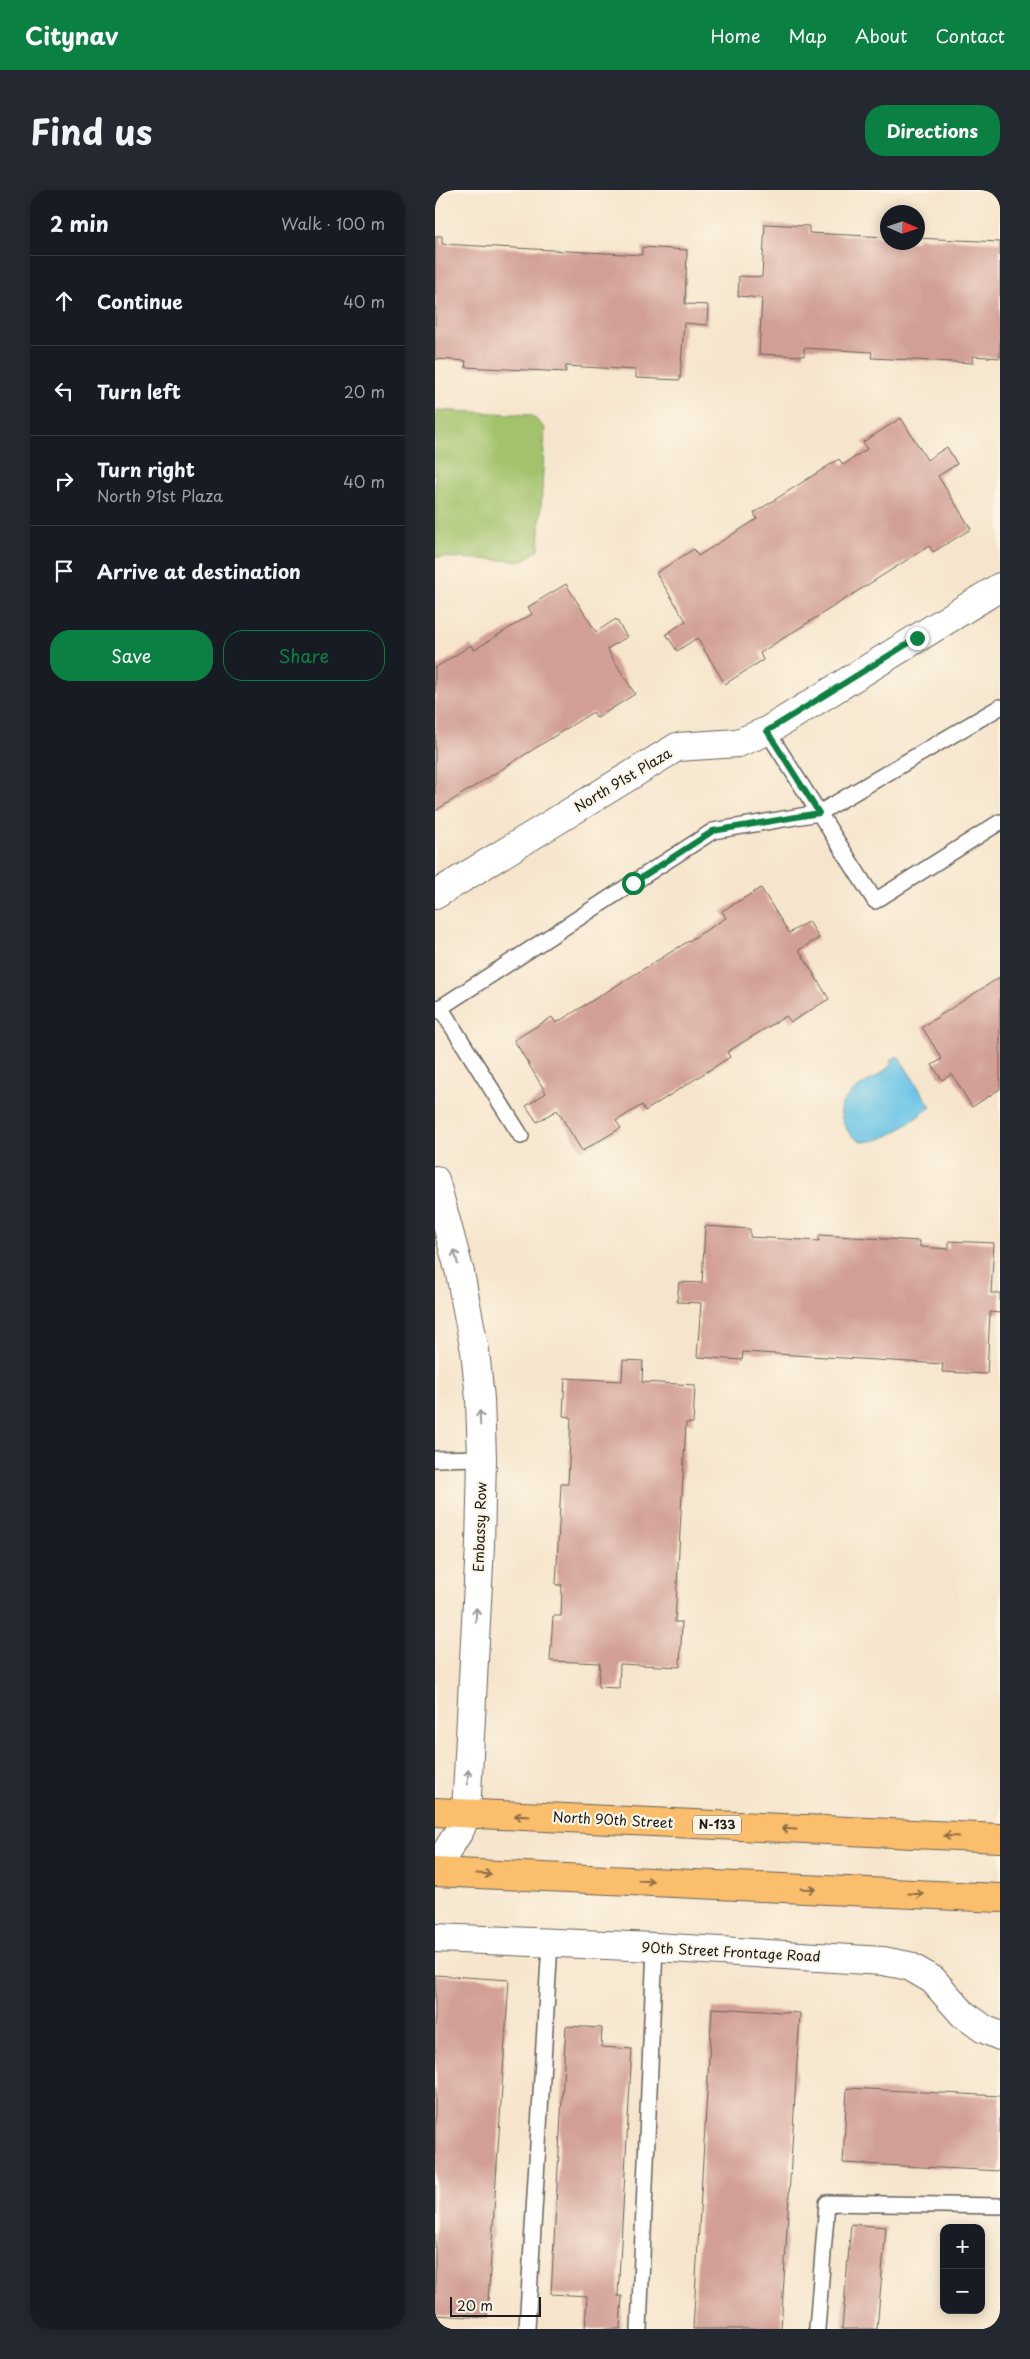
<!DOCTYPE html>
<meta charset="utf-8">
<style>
:root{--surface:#171b24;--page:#242831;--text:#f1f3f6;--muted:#9ea1a6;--line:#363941;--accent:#0b8043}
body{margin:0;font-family:"Playpen Sans",sans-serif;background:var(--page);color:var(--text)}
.controls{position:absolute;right:15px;bottom:15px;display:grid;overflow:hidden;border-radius:10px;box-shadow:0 2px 12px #0003}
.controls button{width:45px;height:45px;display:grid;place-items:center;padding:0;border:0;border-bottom:1px solid var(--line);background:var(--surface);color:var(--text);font:25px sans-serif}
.compass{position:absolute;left:445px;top:15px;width:45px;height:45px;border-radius:50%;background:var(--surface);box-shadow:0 2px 12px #0003;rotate:93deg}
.scale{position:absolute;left:15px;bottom:12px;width:91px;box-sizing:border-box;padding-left:5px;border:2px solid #1c1c1c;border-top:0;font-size:14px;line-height:18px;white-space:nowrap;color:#1c1c1c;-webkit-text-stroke:4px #fcf5e5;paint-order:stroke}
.stop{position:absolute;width:15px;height:15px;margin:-11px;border:4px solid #0b8043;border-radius:50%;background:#fff}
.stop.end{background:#0b8043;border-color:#fff;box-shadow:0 1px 5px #0008}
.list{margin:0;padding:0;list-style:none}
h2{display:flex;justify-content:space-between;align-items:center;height:65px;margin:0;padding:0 20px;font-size:21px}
h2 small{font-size:16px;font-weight:400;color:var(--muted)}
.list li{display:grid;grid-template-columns:32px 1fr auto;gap:15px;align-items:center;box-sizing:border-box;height:90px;padding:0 20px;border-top:1px solid var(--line)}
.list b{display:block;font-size:19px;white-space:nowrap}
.list p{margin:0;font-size:16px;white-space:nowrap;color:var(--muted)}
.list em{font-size:16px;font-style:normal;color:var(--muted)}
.actions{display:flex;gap:10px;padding:15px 20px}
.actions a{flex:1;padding:11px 0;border:1px solid var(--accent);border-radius:20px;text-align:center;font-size:18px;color:var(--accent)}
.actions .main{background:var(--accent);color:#fff}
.icon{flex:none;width:28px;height:28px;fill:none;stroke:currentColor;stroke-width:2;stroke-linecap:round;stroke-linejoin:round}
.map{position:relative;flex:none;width:565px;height:2139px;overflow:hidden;border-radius:20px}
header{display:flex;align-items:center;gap:30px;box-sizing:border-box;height:70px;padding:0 25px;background:var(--accent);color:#fff}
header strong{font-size:24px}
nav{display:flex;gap:28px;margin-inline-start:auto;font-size:18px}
.intro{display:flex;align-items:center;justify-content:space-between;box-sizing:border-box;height:120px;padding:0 30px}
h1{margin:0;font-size:35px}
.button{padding:12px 22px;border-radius:20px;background:var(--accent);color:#fff;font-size:18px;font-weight:700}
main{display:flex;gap:30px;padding:0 30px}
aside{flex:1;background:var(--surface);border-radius:20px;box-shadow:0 2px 12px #0003}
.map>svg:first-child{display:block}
.green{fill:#a2c36c;stroke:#5f7044}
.water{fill:#68c4e6;stroke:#427081}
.building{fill:#d29f96}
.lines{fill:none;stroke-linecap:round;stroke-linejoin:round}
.service-casing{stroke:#68625a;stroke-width:18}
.minor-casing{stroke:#68625a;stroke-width:30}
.primary-casing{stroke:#68625a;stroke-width:30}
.service{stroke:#fff;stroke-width:15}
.minor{stroke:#fff;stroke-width:28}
.primary{stroke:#fabe6d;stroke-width:28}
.oneway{stroke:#999}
.oneway2{stroke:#8b6d44}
.route{stroke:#0b8043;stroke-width:6}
.labels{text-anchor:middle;stroke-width:4.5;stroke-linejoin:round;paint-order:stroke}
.shield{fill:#fcf5e5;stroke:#5f5d58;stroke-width:1}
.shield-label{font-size:12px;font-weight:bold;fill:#1c1c1c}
.street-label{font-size:14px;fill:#1c1c1c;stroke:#fcf5e5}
</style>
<header>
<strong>Citynav</strong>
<nav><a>Home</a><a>Map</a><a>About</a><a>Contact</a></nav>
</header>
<div class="intro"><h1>Find us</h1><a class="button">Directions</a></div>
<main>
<aside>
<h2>2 min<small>Walk · 100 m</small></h2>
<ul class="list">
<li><svg class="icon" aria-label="ahead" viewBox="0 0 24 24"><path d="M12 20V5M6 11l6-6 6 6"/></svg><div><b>Continue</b></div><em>40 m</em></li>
<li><svg class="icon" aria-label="left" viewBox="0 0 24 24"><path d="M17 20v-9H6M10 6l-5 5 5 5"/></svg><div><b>Turn left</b></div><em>20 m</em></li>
<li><svg class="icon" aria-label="right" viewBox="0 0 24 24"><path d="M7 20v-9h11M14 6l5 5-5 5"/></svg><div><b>Turn right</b><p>North 91st Plaza</p></div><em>40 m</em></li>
<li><svg class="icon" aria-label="arrive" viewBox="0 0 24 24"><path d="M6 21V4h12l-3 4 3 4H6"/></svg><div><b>Arrive at destination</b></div></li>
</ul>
<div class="actions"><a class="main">Save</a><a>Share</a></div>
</aside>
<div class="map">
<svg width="565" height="2139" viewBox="0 0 565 2139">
<rect width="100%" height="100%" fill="#fcf5e5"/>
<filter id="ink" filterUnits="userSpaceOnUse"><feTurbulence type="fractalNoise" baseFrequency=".02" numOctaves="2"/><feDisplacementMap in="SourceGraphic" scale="10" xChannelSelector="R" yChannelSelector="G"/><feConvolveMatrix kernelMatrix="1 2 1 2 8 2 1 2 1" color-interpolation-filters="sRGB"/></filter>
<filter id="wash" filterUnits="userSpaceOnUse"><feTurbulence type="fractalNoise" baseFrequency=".0096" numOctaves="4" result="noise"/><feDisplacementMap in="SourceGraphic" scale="20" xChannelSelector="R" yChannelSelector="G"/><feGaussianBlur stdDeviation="1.12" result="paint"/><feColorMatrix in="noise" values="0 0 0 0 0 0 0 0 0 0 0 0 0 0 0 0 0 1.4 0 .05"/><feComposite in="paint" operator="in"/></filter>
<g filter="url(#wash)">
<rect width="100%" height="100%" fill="#f6e5cc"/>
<path class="green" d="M0,220l96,5 14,13 -6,121 -16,12 -88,-4z"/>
<path class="water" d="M463,866l33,51c-22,15 -69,58 -87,17 -3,-7 -5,-16 -1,-22 12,-17 35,-23 49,-38l-2,-4z"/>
<g id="blocks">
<path class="building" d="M330,34l44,2v7l78,4v5h30v-4l83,4v116l-27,-2v7l-102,-5 1,-6 -68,-4v8l-45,-2 3,-56 -24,-2 1,-20 23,1z
M0,46h7v8l200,11v-8l45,3 -2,54 23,1 -1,20 -23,-2 -4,57 -44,-2v-8l-70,-4v6l-101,-5 1,-6 -31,-2z
M466,228l26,42 20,-13 10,17 -19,12 33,53 -38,23 -4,-6 -169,107 3,7 -38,24 -28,-46 -20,13 -11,-17 20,-13 -30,-48 38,-24 4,7 59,-37 -3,-6 85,-54 4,6 24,-16 -4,-7z
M131,394l30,48 20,-13 11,18 -20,12 28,45 -38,24 -4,-6 -158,99v-143l36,-23 3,5 58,-36 -4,-7z
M326,698l28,45 20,-12 10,17 -20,12 30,49 -38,23 -5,-6 -59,36 3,5 -85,54 -3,-6 -26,16 5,7 -39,23 -25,-41 -20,12 -11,-16 20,-13 -32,-53 38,-23 4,6 170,-105 -4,-7z
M565,787v112l-28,18 -20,-33 -10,6 -10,-15 10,-6 -20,-32z
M270,1036l45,3v8l69,4v-6l101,6v6l29,2v-8l45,2 -3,50h9v20l-10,-1 -3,62 -45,-2 1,-8 -200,-12 -1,8 -45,-3 4,-54 -24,-1 2,-20 23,1z
M188,1170l20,1 -1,21 53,3 -2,38h-7l-11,199h7l-2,45 -60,-3 -1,24 -21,-1 2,-24 -50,-2 3,-45h8l1,-31h-6l5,-101h7l3,-67 -8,-1 2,-38 57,3z
M0,1785l74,5 -22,338 -52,-3z
M277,1818l88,5 -19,316h-88z
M131,1836l36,2 -1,19 31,2 -14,247h4l-2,33h-35l2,-33 -36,-2z
M412,1898l153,8v75l-157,-8z
M416,2034l35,3 -9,102h-35z"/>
</g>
</g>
<g filter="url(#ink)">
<use href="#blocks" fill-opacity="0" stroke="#68625a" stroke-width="1"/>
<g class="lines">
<g class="service-casing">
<path id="service" d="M332,541l108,170 125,-79
M5,817l81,129
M0,821l278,-180 106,-18 181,-106
M0,1269l47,-1
M92,2139l23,-386
M204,2139l16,-382
M382,2139l10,-126 173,3"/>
</g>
<g class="minor-casing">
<path id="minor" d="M0,705l242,-148 61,-4 29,-12 233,-144
M0,990l25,93 15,78 5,48 2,59 -2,87 -14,268 -5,15 -26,42
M0,1748l220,9 228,14 26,5 24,14 30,34 21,15 16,7"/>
</g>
<g class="primary-casing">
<path id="primary" d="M0,1622l565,26
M0,1682l565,26"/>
</g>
<use href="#service" class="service"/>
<use href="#minor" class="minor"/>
<use href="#primary" class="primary"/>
</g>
<defs><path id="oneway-shaft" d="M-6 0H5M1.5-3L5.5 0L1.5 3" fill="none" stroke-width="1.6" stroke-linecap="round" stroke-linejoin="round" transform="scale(1.25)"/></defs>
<g class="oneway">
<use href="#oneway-shaft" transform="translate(21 1067) rotate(-104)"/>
<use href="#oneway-shaft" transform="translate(45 1228) rotate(-92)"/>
<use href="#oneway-shaft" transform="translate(41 1425) rotate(-87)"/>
<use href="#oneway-shaft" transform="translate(33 1587) rotate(-87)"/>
</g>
<g class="oneway2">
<use href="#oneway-shaft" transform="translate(87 1626) rotate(-177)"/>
<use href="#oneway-shaft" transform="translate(354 1639) rotate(-177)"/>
<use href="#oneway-shaft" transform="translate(516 1646) rotate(-177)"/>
<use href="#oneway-shaft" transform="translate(49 1684) rotate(3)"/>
<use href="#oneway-shaft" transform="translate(211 1691) rotate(3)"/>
<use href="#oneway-shaft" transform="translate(373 1699) rotate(3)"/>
<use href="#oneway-shaft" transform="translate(481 1704) rotate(3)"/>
</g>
</g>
<g class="lines" filter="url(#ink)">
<path class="route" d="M198,693l80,-52 106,-18 -52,-82 150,-93"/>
</g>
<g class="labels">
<rect class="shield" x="258" y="1625.5" width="48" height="19" rx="4"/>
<g class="shield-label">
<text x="282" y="1639">N-133</text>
</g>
<g class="street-label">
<text transform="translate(188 590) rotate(-31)" y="5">North 91st Plaza</text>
<text transform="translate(45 1337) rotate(-88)" y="5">Embassy Row</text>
<text transform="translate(178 1630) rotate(3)" y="5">North 90th Street</text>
<text transform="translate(296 1762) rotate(3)" y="5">90th Street Frontage Road</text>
</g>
</g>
</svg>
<div class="controls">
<button>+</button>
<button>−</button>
</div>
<svg class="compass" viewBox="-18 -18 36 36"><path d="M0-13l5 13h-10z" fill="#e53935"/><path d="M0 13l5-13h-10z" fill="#9ea1a6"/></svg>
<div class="scale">20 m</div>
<div class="stop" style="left:198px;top:693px"></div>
<div class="stop end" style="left:482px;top:448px"></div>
</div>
</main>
